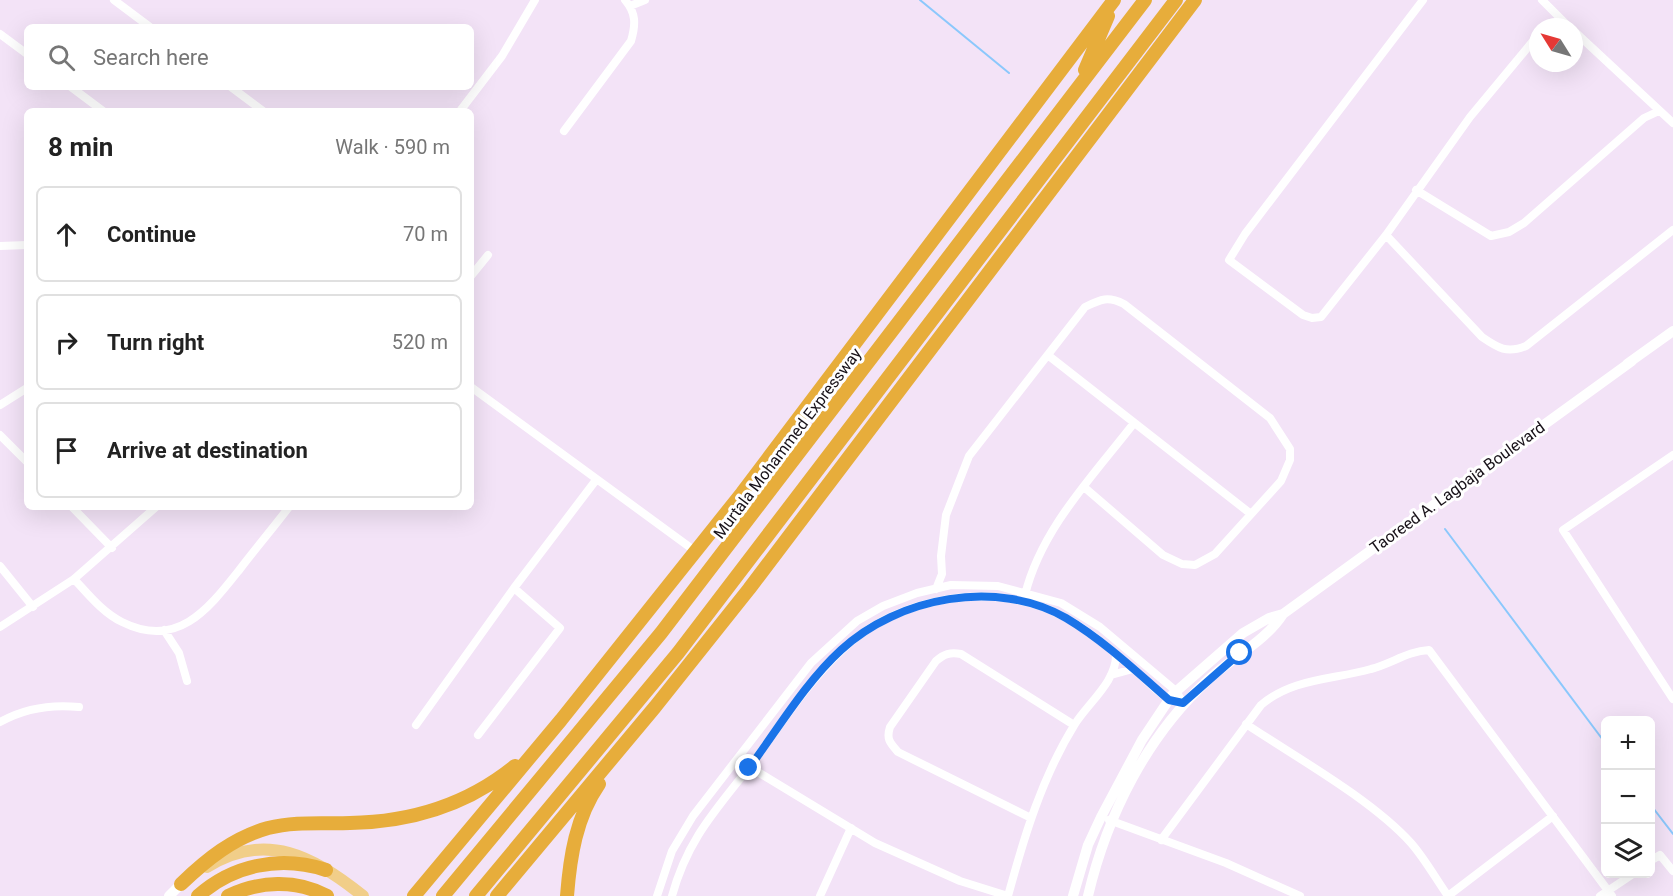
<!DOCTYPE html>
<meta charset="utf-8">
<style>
:root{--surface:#fff;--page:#f2f2f2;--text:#222;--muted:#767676;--line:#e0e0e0}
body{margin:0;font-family:Roboto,sans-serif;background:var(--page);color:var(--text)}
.controls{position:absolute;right:18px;bottom:18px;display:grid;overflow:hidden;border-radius:9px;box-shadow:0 6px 24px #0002}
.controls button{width:54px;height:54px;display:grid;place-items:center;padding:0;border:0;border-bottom:2px solid var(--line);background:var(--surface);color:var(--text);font:30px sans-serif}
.compass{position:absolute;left:1529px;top:18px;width:54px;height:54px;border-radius:50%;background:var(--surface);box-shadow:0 6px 24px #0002;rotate:307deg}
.stop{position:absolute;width:18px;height:18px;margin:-14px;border:4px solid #1a73e8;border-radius:50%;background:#fff}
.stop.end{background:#1a73e8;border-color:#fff;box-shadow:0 2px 6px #0008}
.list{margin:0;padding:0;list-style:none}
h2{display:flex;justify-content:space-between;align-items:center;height:78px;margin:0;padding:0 24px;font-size:26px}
h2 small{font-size:20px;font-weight:400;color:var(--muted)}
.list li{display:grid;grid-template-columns:39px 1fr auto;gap:18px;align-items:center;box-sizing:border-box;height:96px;margin:0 12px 12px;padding:0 12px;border:2px solid var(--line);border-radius:9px}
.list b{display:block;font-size:22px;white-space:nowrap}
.list em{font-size:20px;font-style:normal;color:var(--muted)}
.icon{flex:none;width:33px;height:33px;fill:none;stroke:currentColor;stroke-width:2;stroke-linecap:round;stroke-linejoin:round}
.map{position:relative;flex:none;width:1673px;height:896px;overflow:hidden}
.search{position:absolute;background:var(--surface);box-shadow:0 6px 24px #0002;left:24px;top:24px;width:450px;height:66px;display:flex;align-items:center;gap:15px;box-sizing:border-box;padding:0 21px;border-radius:9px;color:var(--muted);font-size:22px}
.panel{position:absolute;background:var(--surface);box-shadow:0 6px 24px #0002;left:24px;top:108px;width:450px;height:402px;border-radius:9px}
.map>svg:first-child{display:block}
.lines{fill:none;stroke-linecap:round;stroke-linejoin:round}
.stream{stroke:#8bc8fc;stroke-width:2}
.street{stroke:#fff;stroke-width:8}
.secondary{stroke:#fff;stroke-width:10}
.primary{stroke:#f1ce89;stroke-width:12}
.highway{stroke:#e7ad3b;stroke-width:14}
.route{stroke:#1a73e8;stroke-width:8}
.labels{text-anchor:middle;stroke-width:6;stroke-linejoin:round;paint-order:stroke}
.street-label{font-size:16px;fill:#171118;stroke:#fff}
</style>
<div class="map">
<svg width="1673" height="896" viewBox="0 0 1673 896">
<rect width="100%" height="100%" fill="#f3e3f7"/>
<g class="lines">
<path class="stream" d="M920,0l89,73
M1445,529l161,215
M1650,804l23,30"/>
<path class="street" d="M114,0l36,27
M1423,0l-178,234 -16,26 74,55 9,3 9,-1 65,-82 84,-118 68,-82
M1542,0l27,27
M630,6l15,-6
M1548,27l13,-8
M1574,31l99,92
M0,34l27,20
M71,87l32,24
M231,87l32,24
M460,111l42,-55 33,-56
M564,131l67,-90c5,-17 5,-28 -6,-41
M1416,190l75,46 18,-4 15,-9 120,-105 15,-7
M1386,235l96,102c16,11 25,17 44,9l147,-116
M0,246l27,-1
M471,276l17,-21
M1049,356l202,158
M471,387l224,164
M0,405l27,-17
M0,435l27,27
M1673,455l-110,75 110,169
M72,507l40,41
M0,566l33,41
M74,579c14,15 29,34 48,43 56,28 87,-14 118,-53 16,-21 33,-41 49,-62
M936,589l6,-15 -1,-18 5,-41 23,-59 116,-149c16,-8 23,-11 39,-3l146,114 20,31v11l-9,21 -66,73 -20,11 -13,-1 -19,-9 -79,-68
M1025,595c16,-66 68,-119 109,-172
M0,627l74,-48 82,-72
M164,630l15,23 8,28
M1111,675l22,-6
M0,722c25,-14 50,-18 79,-15
M1246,724c51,34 125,75 165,119 14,16 25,36 37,53l105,-80
M416,725l98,-137 82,-108
M478,735l82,-107 -46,-40
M738,760l137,83 85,38 48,15c16,-59 34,-119 67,-172 13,-21 42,-43 41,-70
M1031,818l-133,-66c-8,-9 -12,-13 -8,-25l46,-66c8,-7 14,-9 25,-7l113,71
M1109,820l117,43 74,33
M1161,840l100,-135c32,-27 71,-25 110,-36 20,-5 37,-18 58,-19l183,246
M1650,861l10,-6 13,16
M657,896l15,-45 21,-35 118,-153 46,-42 26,-15 34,-13 34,-8 47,1 63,17 39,24 76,64 7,12
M672,896c16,-59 46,-88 82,-135 27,-37 53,-78 87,-110 50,-49 132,-67 199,-45 37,13 68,41 97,66 11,9 23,24 36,29
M820,896l31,-68
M1600,896l33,-22"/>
<path class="secondary" d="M1627,364l46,-33
M169,896l12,-12
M1073,896l15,-51 13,-28 41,-77 30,-45 71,-62 26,-15 14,-4
M1088,896c19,-81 59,-160 120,-216 24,-23 57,-38 75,-66l349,-253"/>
<path class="primary" d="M207,867c59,-37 108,-10 156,29"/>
<path class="highway" d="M1085,70l23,-54
M181,884c26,-25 52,-46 87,-56 27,-7 55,-4 82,-5 62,-1 117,-18 165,-57
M198,896c35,-31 82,-41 128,-26
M228,896c31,-15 68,-17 99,0
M414,896l147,-176 181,-227 372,-493
M443,896l218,-263 484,-633
M476,896l202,-243 498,-653
M497,896l158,-189 94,-118 446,-589
M567,896c3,-39 9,-79 32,-112"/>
</g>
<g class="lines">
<path class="route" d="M749,768c29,-39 56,-85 92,-118 57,-53 156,-72 225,-32 37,22 70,53 103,82l14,3 57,-50"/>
</g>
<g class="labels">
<g class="street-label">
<text transform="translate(787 443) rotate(-53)" y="6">Murtala Mohammed Expressway</text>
<text transform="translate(1457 487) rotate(-36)" y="6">Taoreed A. Lagbaja Boulevard</text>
</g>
</g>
</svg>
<div class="controls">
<button>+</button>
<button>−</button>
<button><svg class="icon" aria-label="layers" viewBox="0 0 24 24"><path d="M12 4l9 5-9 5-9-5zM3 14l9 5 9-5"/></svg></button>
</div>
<svg class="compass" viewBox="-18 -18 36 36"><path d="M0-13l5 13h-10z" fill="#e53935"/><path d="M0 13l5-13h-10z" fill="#767676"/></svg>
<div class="stop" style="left:1240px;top:653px"></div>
<div class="stop end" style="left:749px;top:768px"></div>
<div class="search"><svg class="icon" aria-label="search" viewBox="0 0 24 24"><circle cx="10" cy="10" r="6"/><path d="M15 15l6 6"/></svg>Search here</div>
<section class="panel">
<h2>8 min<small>Walk · 590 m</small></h2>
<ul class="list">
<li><svg class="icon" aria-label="ahead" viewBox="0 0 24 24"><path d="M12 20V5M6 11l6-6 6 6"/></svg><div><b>Continue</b></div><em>70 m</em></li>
<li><svg class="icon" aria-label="right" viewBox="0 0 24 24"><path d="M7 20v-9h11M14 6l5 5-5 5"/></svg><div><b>Turn right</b></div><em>520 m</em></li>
<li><svg class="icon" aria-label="arrive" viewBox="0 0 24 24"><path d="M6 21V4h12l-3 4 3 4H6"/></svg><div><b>Arrive at destination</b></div></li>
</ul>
</section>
</div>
